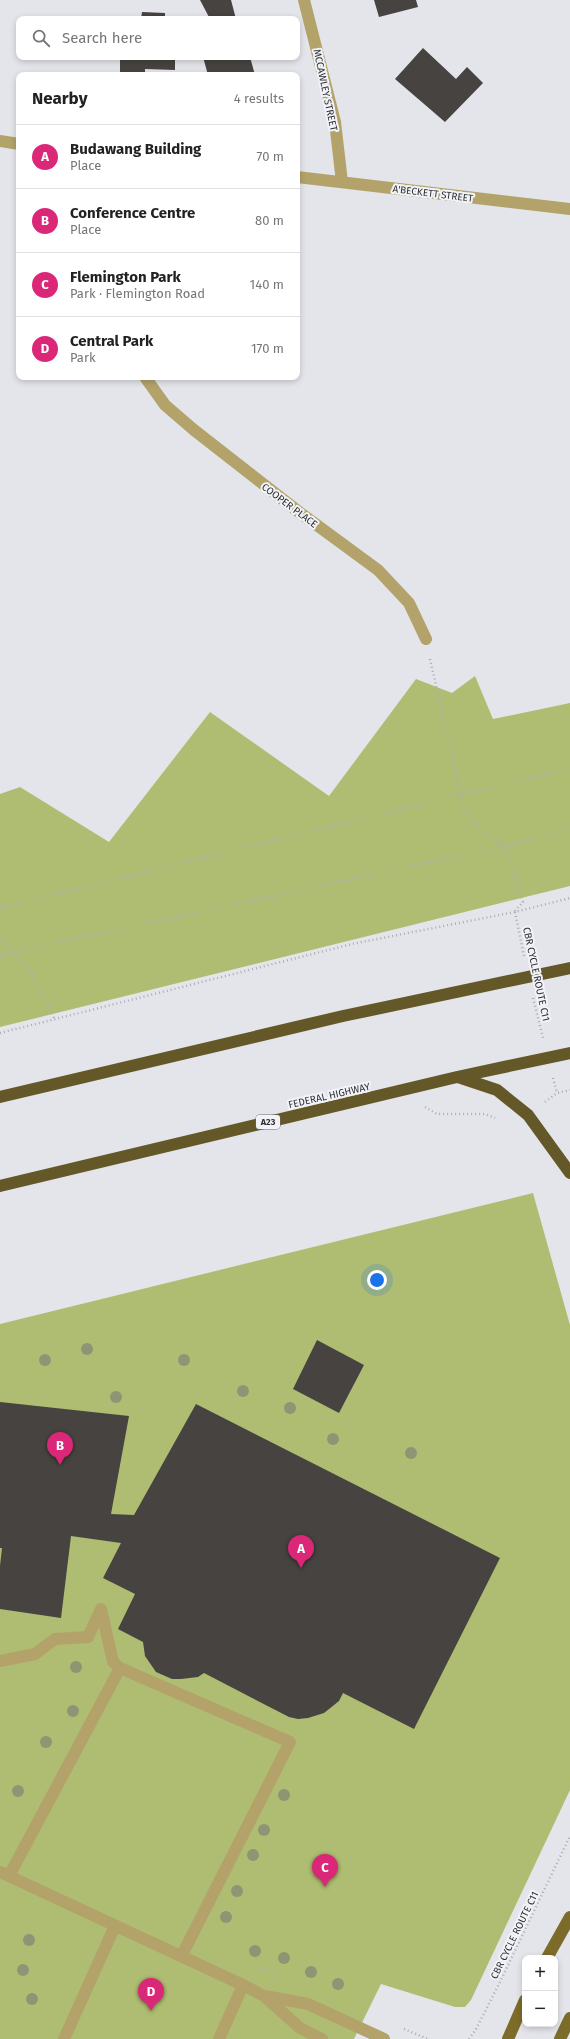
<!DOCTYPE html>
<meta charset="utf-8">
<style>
:root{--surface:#fff;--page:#f6f6f6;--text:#222;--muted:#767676;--line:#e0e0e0;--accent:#db2777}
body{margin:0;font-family:"Fira Sans",sans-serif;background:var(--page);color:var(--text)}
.controls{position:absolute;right:12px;bottom:12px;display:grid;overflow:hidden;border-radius:8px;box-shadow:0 2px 6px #0003}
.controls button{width:36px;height:36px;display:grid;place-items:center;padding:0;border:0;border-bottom:1px solid var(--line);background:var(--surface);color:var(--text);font:20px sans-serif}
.you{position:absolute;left:377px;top:1280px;width:14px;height:14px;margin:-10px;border:3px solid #fff;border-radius:50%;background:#1a73e8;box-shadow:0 0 0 6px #1a73e833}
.badge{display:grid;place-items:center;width:26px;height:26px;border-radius:50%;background:var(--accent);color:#fff;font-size:13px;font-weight:700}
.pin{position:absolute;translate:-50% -33px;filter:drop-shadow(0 1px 2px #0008)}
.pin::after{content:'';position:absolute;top:21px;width:14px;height:12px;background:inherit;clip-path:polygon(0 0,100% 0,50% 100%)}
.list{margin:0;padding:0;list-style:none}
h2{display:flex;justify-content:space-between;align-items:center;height:52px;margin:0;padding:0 16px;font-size:17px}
h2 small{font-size:13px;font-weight:400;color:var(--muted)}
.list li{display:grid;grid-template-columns:26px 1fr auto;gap:12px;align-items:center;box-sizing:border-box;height:64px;padding:0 16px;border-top:1px solid var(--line)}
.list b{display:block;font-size:15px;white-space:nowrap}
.list p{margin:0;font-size:13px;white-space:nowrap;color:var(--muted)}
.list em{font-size:13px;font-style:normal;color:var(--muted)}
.icon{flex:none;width:22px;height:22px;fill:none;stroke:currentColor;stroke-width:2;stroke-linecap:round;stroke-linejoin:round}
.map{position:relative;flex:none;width:570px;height:2039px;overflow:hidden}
.search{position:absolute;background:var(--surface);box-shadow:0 2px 6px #0003;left:16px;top:16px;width:284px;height:44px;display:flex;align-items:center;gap:10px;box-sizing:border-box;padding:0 14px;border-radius:8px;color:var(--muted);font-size:15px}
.panel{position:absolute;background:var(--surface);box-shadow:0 2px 6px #0003;left:16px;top:72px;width:284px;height:308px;border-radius:8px}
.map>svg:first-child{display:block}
.green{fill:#afbd72}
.building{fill:#464340}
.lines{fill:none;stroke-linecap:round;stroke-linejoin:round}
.path{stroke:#acadb1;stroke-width:2.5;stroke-dasharray:1 3;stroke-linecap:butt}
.minor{stroke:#b3a36a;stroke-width:12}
.major{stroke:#7d6b29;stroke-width:12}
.highway{stroke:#655828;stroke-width:12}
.tree{fill:#8e9574}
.labels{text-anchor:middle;stroke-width:4;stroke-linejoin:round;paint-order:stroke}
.shield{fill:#f1f3f8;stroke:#6a6a6d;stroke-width:1}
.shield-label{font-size:9px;font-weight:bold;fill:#303032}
.street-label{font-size:10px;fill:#303032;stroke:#f1f3f8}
</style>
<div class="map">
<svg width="570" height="2039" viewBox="0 0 570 2039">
<rect width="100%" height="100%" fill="#e3e5ea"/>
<path class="green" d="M475,676l18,43 77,-16v183l-570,141v-233l20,-7 89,55 101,-130 119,84 87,-117 36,14z
M533,1193l37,132v465l-99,210 -6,7h-10l-74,-23 -27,55h-354v-715z"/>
<path class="building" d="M200,0h31l5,19h-26z
M374,0h42l2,7 -39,10z
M142,12l23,1v6h-24z
M423,48l33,31 11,-12 16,16 -38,39 -50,-43z
M120,57h55v13l-30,-1v6h-25z
M203,57h47l5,18h-47z
M317,1340l47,25 -25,48 -46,-24z
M0,1402l129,14 -18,98 23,1 62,-111 304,154 -86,171 -71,-36 -4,8 -15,12 -16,5 -10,1 -9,-2 -85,-44 -6,4 -17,2h-9l-16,-7 -11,-16 -2,-14 -25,-13 17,-35 -32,-16 18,-35 -50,-7 -10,82 -61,-9v-43l2,-18h-2z"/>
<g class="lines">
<path class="path" d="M430,659l35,153 18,21 22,13 18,56 -8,9
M0,908l570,-140
M515,912l9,44
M0,938l31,35 24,47
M0,955l505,-109 65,-16
M533,998l10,40
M0,1033l352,-89 163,-32 55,-14
M553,1078l4,15
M545,1102l12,-9 13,-3
M425,1107l12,7h48l10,4
M257,1966l21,9
M404,2029l24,10
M469,2039l7,-10 23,-45 71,-148"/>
<path class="minor" d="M304,0l31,122 7,60
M0,141l19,3
M297,177l273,32
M145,377l20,28 29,25 105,82 79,58 31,33 17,36
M0,1661l35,-7 20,-15 33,-2 13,-28 12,53 7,6 170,74 -108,213
M0,1872l243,113 21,11 36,32 22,11
M9,1876l111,-208
M265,1996l43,8 76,35
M64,2039l51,-113
M219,2039l24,-54"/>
<path class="major" d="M547,1958l23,-41
M508,2039l17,-39
M560,2039l10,-21"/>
<path class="highway" d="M458,1077l39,13 31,25 42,58
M0,1097l343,-81 227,-48
M0,1186l457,-109 113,-24"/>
</g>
<g class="tree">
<circle cx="87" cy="1349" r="6"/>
<circle cx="45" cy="1360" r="6"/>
<circle cx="184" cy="1360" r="6"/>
<circle cx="243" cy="1391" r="6"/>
<circle cx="116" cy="1397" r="6"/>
<circle cx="290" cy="1408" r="6"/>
<circle cx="333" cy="1439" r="6"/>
<circle cx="411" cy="1453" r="6"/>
<circle cx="76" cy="1667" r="6"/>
<circle cx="73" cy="1711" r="6"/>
<circle cx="46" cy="1742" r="6"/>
<circle cx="18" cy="1791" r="6"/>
<circle cx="284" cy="1795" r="6"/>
<circle cx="264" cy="1830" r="6"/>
<circle cx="253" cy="1855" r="6"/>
<circle cx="237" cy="1891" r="6"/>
<circle cx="226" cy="1917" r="6"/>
<circle cx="29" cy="1940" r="6"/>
<circle cx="255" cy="1951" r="6"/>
<circle cx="284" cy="1958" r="6"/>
<circle cx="23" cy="1970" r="6"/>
<circle cx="311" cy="1972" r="6"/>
<circle cx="338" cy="1984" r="6"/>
<circle cx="32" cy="1999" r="6"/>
</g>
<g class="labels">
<rect class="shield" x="256" y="1115" width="24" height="14" rx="3"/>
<g class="shield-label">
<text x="268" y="1125">A23</text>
</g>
<g class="street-label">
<text transform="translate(326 90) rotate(78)" y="4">MCCAWLEY STREET</text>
<text transform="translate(433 193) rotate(7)" y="4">A'BECKETT STREET</text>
<text transform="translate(290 505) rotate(37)" y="4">COOPER PLACE</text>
<text transform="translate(537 974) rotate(78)" y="4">CBR CYCLE ROUTE C11</text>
<text transform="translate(329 1095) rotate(-13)" y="4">FEDERAL HIGHWAY</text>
<text transform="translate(514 1935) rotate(-64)" y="4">CBR CYCLE ROUTE C11</text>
</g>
</g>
</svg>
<div class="controls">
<button>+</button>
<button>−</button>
</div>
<div class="you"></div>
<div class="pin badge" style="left:301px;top:1568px">A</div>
<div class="pin badge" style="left:60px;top:1465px">B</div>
<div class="pin badge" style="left:325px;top:1887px">C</div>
<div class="pin badge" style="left:151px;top:2011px">D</div>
<div class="search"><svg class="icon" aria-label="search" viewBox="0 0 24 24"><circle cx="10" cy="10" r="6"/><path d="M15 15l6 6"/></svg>Search here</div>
<section class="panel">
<h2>Nearby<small>4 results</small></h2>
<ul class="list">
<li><span class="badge">A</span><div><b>Budawang Building</b><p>Place</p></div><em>70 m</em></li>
<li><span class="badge">B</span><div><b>Conference Centre</b><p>Place</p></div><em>80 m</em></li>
<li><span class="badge">C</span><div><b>Flemington Park</b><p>Park · Flemington Road</p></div><em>140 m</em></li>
<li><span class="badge">D</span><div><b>Central Park</b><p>Park</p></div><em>170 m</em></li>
</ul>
</section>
</div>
